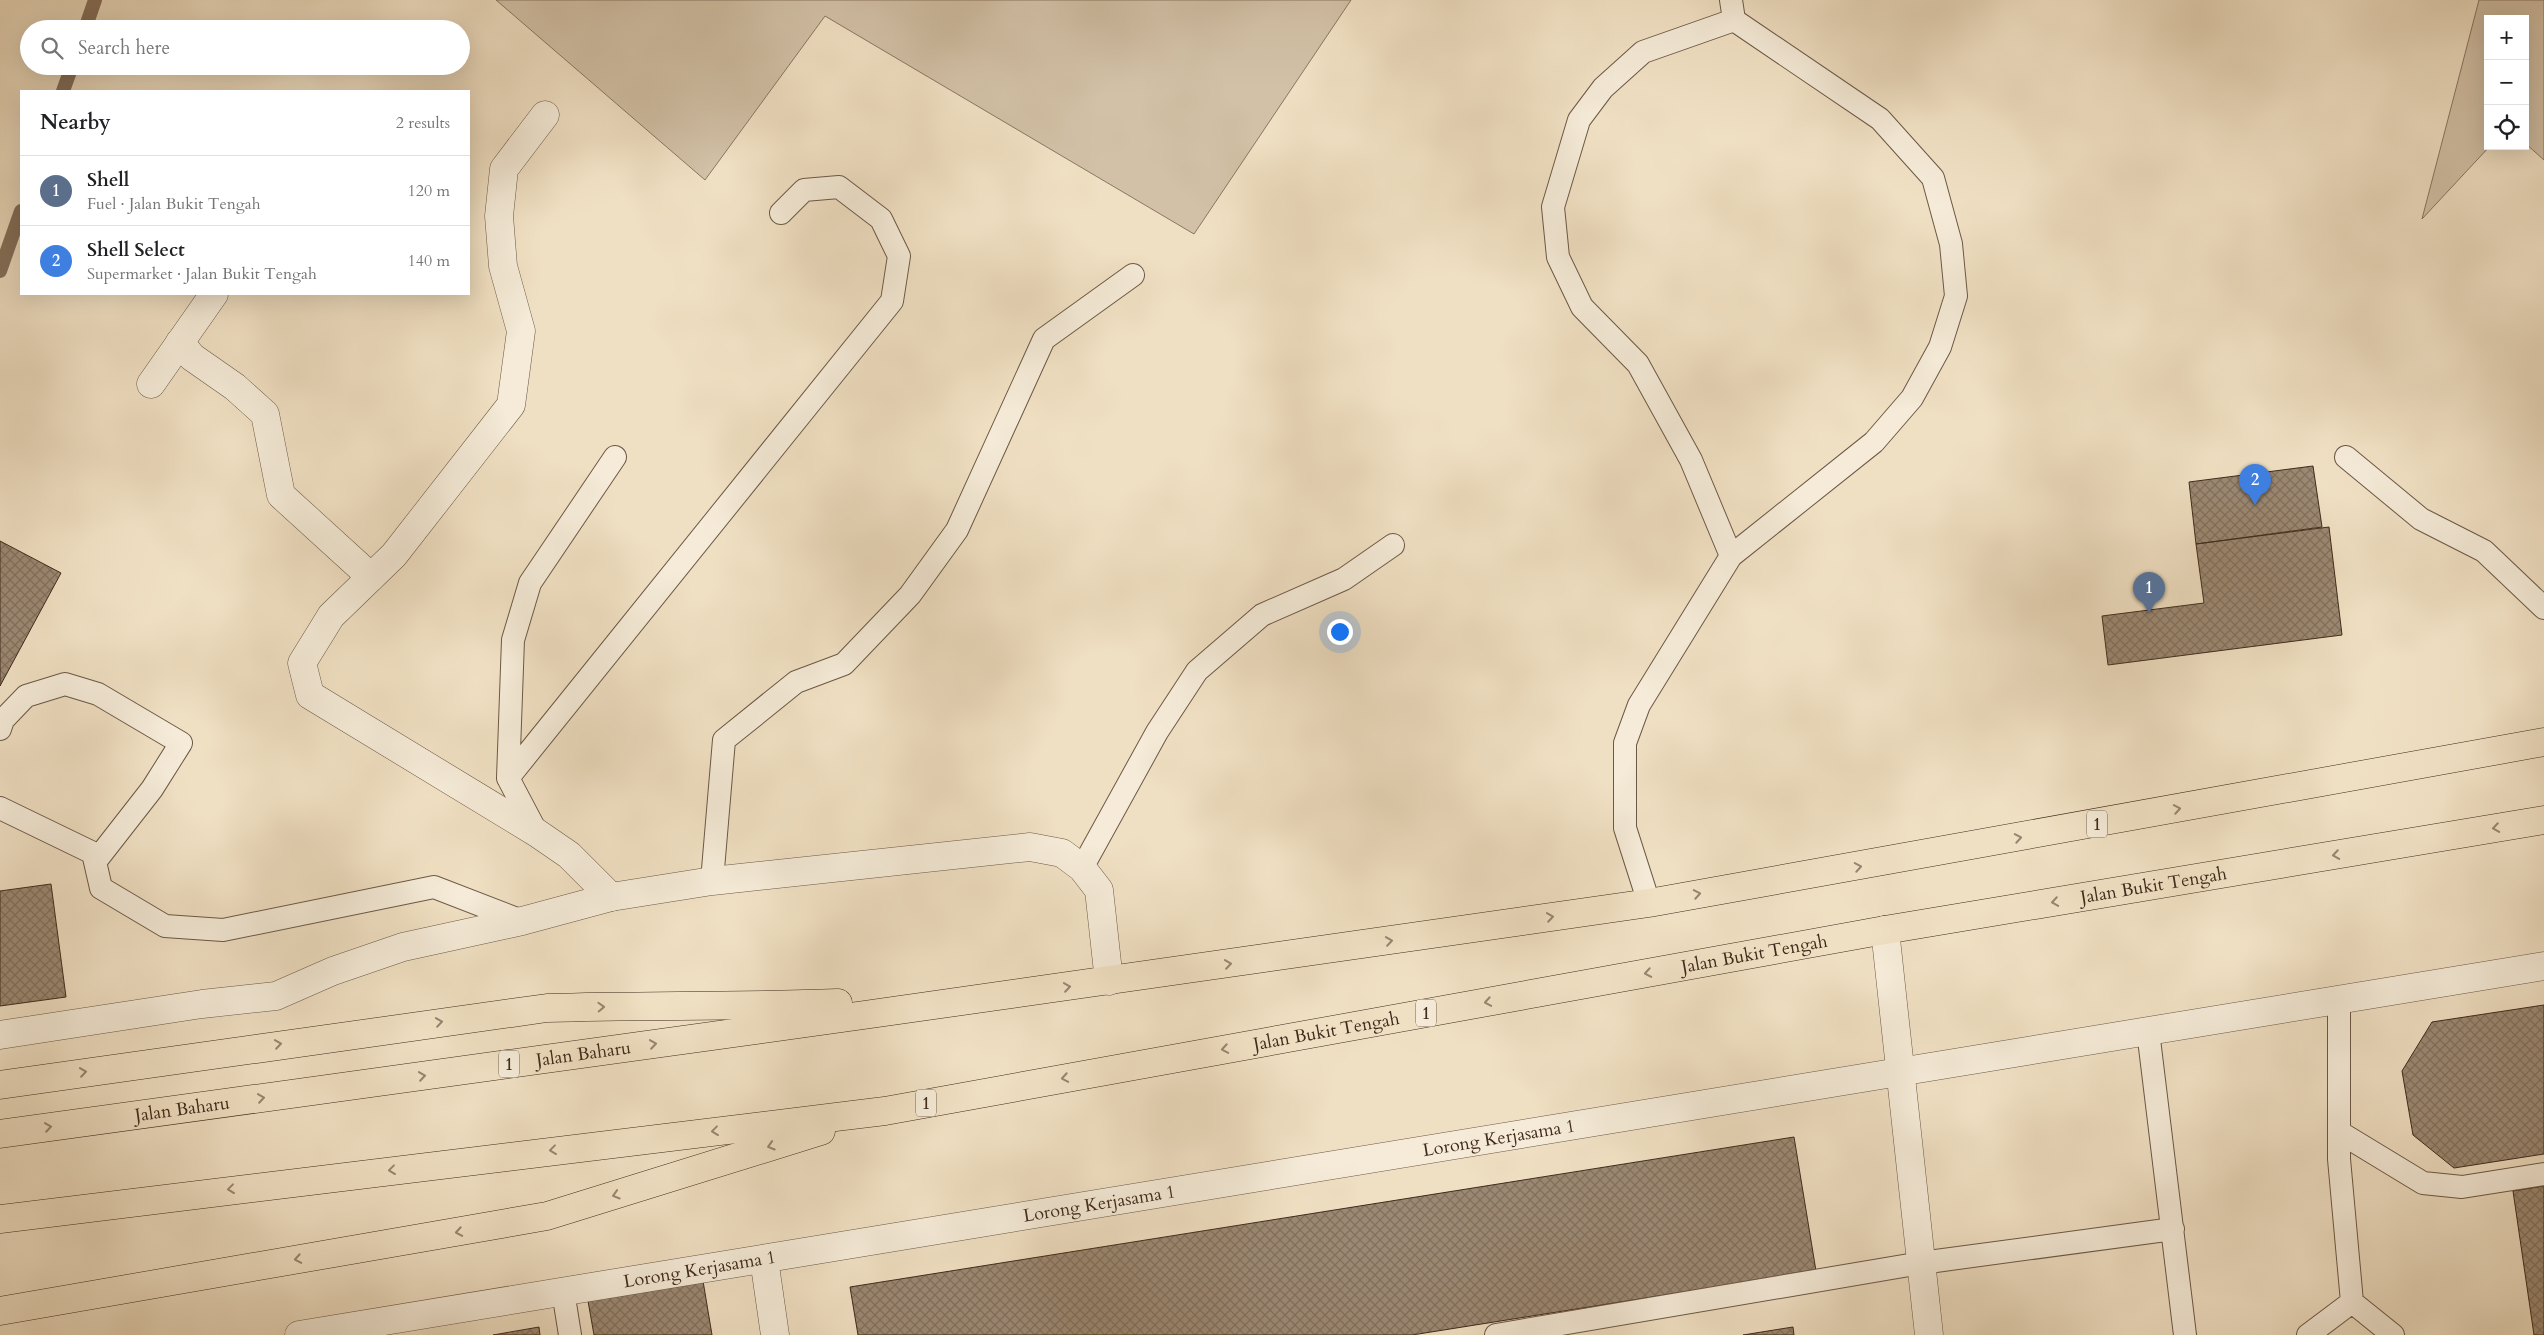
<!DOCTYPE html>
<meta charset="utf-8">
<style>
:root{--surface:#fff;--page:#f2f2f2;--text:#202124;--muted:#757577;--line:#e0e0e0;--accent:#1a73e8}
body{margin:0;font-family:Cardo,serif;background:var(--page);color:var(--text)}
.controls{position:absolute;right:15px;top:15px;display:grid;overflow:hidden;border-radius:0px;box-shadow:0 5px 20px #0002}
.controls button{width:45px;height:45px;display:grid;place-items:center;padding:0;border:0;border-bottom:1px solid var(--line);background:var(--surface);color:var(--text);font:25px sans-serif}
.you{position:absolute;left:1339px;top:631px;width:18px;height:18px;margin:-12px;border:4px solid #fff;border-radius:50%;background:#1a73e8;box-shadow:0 0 0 8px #1a73e833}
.badge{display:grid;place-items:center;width:32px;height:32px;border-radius:50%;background:var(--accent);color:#fff;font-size:16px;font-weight:700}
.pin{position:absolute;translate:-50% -41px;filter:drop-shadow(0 1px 2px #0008)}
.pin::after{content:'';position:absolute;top:26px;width:18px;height:15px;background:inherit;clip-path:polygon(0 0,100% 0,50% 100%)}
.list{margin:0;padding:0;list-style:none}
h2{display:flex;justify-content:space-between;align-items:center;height:65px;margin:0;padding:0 20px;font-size:21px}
h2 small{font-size:16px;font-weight:400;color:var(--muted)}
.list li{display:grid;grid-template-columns:32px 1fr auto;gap:15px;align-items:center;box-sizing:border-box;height:70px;padding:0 20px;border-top:1px solid var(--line)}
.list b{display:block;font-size:19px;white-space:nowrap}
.list p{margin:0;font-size:16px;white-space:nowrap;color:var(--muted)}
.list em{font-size:16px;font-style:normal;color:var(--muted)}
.icon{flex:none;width:28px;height:28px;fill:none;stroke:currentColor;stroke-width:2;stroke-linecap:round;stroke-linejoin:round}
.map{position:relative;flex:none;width:2544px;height:1335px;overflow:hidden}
.search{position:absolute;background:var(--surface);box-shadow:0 5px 20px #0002;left:20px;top:20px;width:450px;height:55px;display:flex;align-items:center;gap:12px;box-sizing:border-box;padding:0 18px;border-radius:28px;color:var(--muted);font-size:19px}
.panel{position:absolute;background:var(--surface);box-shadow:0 5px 20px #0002;left:20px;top:90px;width:450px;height:205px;border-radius:0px}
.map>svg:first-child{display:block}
.green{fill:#d2c1a7;stroke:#897662}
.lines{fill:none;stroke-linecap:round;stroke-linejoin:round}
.stream{stroke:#86725e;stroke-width:14}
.building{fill:url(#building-cross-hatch);stroke:#402a1c}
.lane-casing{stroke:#6c5846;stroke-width:24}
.street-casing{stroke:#6c5846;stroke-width:29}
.highway-casing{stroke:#402a1c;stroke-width:29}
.lane{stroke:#f5ebd8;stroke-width:22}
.street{stroke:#f5ebd8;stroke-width:28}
.highway{stroke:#f0e0c3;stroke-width:28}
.oneway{stroke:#988570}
.labels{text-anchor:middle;stroke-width:5;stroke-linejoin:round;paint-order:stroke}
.shield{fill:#f5ebd8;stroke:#766454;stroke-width:1}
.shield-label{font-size:16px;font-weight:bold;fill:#402a1c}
.street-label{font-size:18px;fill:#402a1c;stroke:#f5ebd8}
</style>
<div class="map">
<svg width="2544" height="1335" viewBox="0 0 2544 1335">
<defs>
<pattern id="building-cross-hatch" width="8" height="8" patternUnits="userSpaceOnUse" patternTransform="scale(1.25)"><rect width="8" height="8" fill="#9c8973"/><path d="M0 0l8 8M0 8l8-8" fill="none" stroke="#81705e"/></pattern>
</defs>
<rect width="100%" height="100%" fill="#f0e0c3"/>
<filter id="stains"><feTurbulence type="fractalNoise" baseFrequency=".004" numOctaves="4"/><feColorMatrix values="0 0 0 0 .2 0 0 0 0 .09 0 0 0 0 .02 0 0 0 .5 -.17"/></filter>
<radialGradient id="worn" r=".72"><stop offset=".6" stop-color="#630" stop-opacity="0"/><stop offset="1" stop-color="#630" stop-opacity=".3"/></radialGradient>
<path class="green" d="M496,0h855l-157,234 -369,-218 -120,164z
M2479,0h65v160l-19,-17v-124h-37v127h2l-68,73z"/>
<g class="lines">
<path class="stream" d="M85,29l10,-29
M63,91l9,-25
M0,271l21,-60"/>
</g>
<path class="building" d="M2313,466l9,61 -126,17 -7,-62z
M2329,527l13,108 -234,30 -6,-49 102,-13 -8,-59z
M0,541l61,32 -61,113z
M51,884l15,113 -66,9v-115z
M2544,1005v149l-90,14 -41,-33 -11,-64 30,-49z
M1794,1137l22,134 -404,64h-554l-8,-48z
M2544,1186v149h-10l-21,-144z
M703,1281l9,54h-118l-6,-34z
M539,1327l1,8h-47z
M1793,1327l1,8h-51z"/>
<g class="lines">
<g class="lane-casing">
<path id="lane" d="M2346,457l75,62 63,32 60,57
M1731,556l-40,-96 -53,-96 -56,-57 -24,-50 -5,-50 26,-87 24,-32 40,-36 91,-32
M0,729l3,-9 23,-24 39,-12 33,10 83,49 -29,46 -57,73
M508,778l384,-477 7,-45 -18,-37 -42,-32 -35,3 -23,23
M0,808l93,45 8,35 64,38 58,4 211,-43 88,34
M537,833l-29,-55 5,-138 17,-57 85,-126
M1082,868l75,-136 40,-61 65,-56 82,-36 49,-34
M712,881l12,-141 72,-58 48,-18 66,-69 47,-65 87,-191 89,-64
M1649,903l-24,-75v-85l14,-38 92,-149 143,-114 38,-44 28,-51 16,-51 -5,-52 -18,-66 -53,-59 -146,-99 -3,-20
M2339,1000v159l13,143 41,33
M2148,1031l37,304
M2339,1132l84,51 39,4 82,-13
M563,1291l7,44
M1496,1335l425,-72 252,-34
M2308,1335l44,-33"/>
</g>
<g class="street-casing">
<g id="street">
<path d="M545,115l-41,54 -5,47 4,50 18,65 -10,74 -117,150 -63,61 -29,47 8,32 227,138 32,22 42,42"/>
<path d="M180,342l12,15 43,30 30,27 16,81 90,82"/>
<path d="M151,384l63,-90"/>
<path d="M1885,930l44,405"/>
<path d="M0,1035l202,-31 74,-8 57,-25 70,-24 119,-26 89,-24 101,-16 318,-34 32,6 20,15 17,22 10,91"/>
<path d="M764,1259l11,76"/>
<path id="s1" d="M299,1335l2245,-369"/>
</g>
</g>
<g class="highway-casing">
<g id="highway">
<path d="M0,1085l547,-77c97,-3 194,-1 291,-5"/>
<path id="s2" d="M0,1134l864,-119 785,-112 895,-161"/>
<path id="s3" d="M0,1219l885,-108 1000,-181 659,-110"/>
<path d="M0,1311l547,-95 274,-85"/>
</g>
</g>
<use href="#lane" class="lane"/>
<use href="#street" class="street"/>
<use href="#highway" class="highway"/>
</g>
<defs><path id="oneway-chevron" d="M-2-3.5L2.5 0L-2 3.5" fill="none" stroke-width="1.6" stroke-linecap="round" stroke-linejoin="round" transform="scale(1.25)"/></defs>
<g class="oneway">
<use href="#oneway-chevron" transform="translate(2177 809) rotate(-10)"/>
<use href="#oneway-chevron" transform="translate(2496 828) rotate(171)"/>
<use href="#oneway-chevron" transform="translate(2018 838) rotate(-10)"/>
<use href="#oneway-chevron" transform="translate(2336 855) rotate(171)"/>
<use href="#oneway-chevron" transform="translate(1858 867) rotate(-10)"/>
<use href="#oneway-chevron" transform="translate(1697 894) rotate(-10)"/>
<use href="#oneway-chevron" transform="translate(2055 902) rotate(171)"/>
<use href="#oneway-chevron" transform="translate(1550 917) rotate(-8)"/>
<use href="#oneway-chevron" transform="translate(1389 941) rotate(-8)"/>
<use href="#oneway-chevron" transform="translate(1228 964) rotate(-8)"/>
<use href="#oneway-chevron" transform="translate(1648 973) rotate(170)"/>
<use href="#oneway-chevron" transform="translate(1067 987) rotate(-8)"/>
<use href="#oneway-chevron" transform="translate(1488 1002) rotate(170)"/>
<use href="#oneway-chevron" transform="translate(601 1007) rotate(-2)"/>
<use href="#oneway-chevron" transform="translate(439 1022) rotate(-8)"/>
<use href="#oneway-chevron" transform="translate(278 1044) rotate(-8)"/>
<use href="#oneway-chevron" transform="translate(653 1044) rotate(-8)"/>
<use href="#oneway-chevron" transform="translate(1225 1049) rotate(170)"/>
<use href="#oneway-chevron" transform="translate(83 1072) rotate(-8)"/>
<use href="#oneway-chevron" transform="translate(422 1076) rotate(-8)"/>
<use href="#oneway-chevron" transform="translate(1065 1078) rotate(170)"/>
<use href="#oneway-chevron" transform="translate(261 1098) rotate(-8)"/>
<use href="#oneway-chevron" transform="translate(48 1127) rotate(-8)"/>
<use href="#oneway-chevron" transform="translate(715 1131) rotate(173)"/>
<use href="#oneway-chevron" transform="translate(771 1146) rotate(163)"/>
<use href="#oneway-chevron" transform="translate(553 1150) rotate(173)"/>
<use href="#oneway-chevron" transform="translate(392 1170) rotate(173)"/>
<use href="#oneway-chevron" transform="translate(231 1189) rotate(173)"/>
<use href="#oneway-chevron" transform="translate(616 1195) rotate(163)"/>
<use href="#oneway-chevron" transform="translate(459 1232) rotate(170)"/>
<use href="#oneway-chevron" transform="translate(298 1259) rotate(170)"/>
</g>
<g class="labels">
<g class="shield">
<rect x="2087" y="810.5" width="20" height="27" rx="4"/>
<rect x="1416" y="999.5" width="20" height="27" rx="4"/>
<rect x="499" y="1050.5" width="20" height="27" rx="4"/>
<rect x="916" y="1089.5" width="20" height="27" rx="4"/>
</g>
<g class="shield-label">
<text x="2097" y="830">1</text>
<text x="1426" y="1019">1</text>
<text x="509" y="1070">1</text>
<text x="926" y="1109">1</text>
</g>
<g class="street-label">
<text dy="6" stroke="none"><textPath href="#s3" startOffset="2180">Jalan Bukit Tengah</textPath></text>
<text dy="6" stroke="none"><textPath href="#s3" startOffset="1775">Jalan Bukit Tengah</textPath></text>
<text dy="6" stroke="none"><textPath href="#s3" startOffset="1340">Jalan Bukit Tengah</textPath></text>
<text dy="6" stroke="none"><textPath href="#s2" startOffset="589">Jalan Baharu</textPath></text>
<text dy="6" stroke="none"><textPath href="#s2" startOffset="184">Jalan Baharu</textPath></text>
<text dy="6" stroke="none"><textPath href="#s1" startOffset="1216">Lorong Kerjasama 1</textPath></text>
<text dy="6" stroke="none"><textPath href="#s1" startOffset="811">Lorong Kerjasama 1</textPath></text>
<text dy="6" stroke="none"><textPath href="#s1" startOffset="406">Lorong Kerjasama 1</textPath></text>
</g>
</g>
<rect width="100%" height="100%" filter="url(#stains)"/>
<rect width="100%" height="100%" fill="url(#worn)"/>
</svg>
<div class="controls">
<button>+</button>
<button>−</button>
<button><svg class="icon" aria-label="locate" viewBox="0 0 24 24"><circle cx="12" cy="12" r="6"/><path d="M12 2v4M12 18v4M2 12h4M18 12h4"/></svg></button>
</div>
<div class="you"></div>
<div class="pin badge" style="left:2149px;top:613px;background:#5c6f8a">1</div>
<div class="pin badge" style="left:2255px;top:505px;background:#3f7fe0">2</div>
<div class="search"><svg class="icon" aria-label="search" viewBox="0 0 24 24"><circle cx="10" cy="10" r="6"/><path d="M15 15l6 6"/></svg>Search here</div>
<section class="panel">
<h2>Nearby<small>2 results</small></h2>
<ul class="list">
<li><span class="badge" style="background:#5c6f8a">1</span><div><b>Shell</b><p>Fuel · Jalan Bukit Tengah</p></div><em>120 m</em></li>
<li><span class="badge" style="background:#3f7fe0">2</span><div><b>Shell Select</b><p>Supermarket · Jalan Bukit Tengah</p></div><em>140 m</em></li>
</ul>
</section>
</div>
